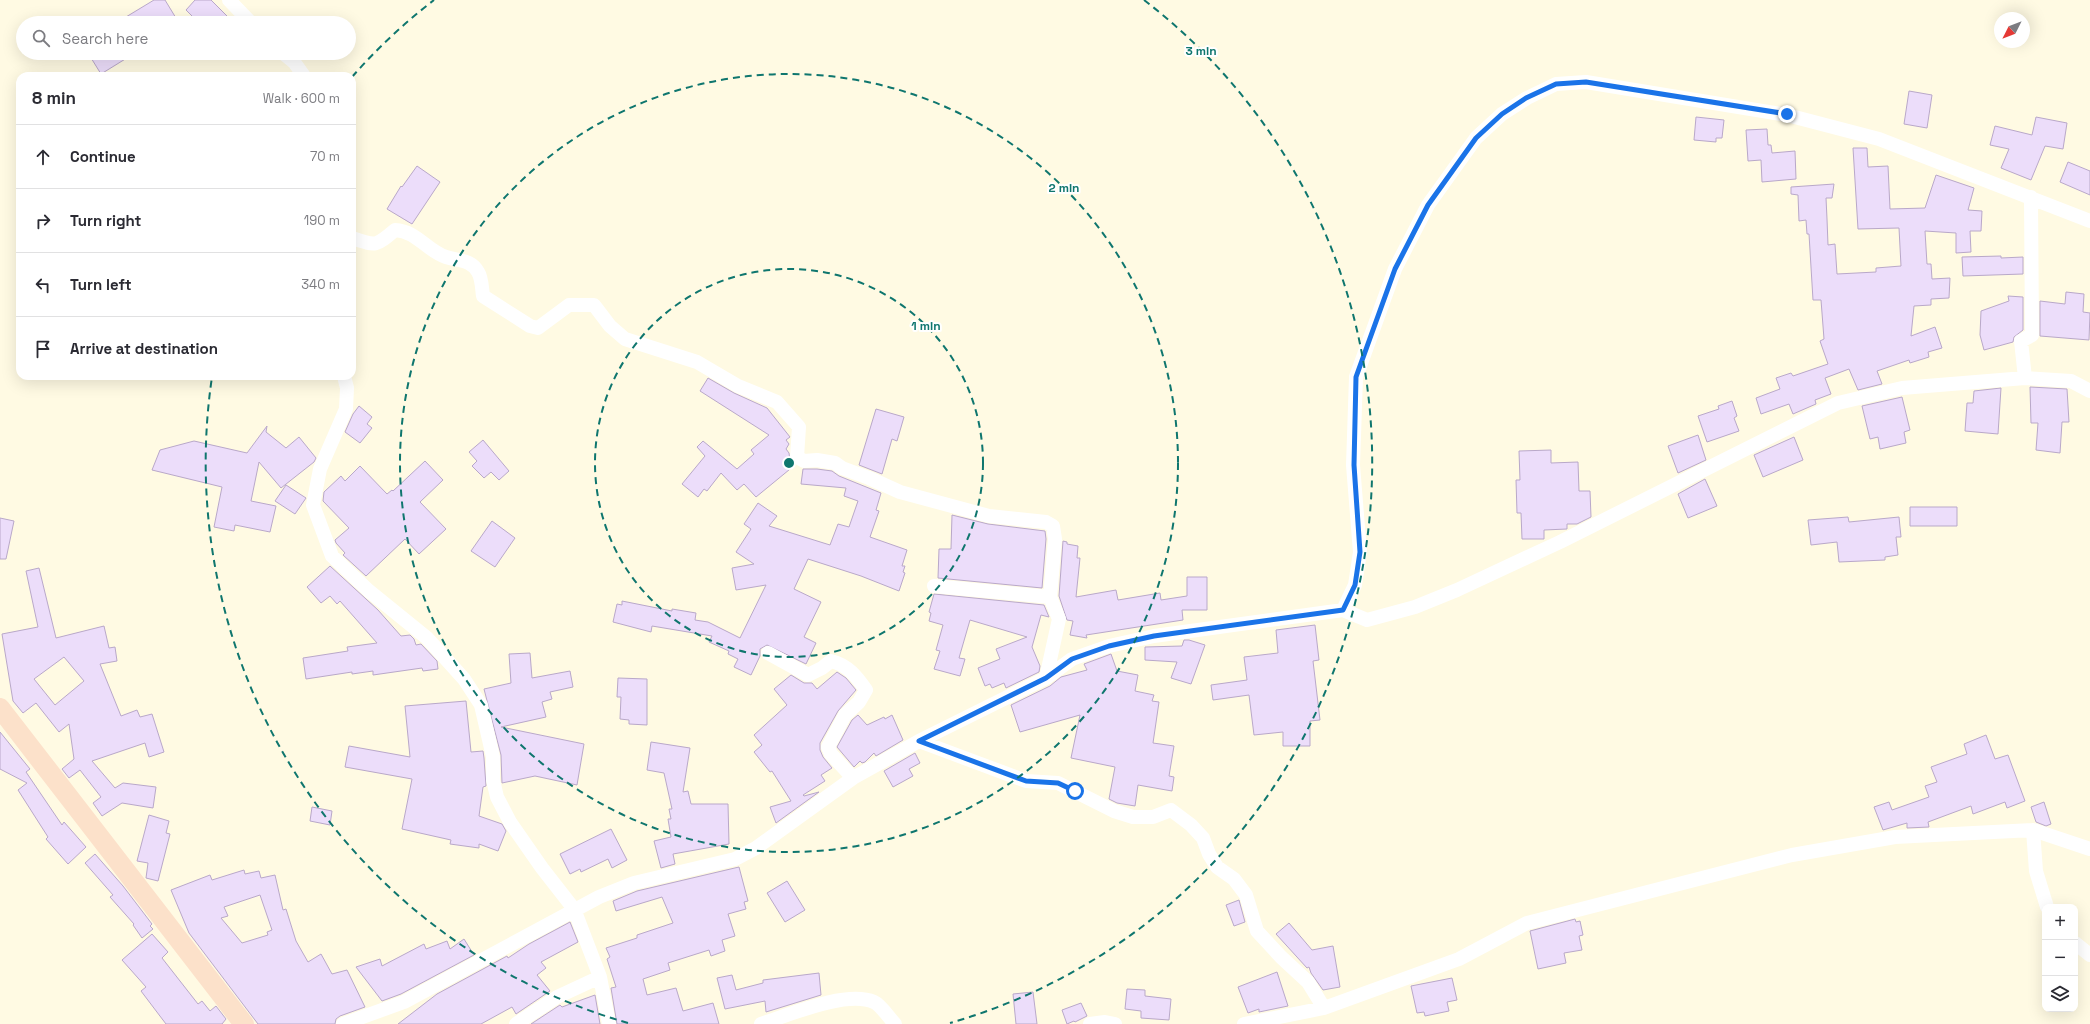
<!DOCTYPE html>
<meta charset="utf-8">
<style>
:root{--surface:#fff;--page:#f2f2f3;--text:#2b2b33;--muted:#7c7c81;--line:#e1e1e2}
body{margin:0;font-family:"Space Grotesk",sans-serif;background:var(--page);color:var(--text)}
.controls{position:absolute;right:12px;bottom:12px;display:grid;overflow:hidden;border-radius:8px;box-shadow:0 4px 16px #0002}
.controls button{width:36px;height:36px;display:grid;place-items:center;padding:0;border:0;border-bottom:1px solid var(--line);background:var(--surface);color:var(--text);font:20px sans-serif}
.compass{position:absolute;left:1994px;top:12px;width:36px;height:36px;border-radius:50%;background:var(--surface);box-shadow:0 4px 16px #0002;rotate:228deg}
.stop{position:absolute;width:12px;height:12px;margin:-9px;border:3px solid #1a73e8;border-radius:50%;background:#fff}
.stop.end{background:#1a73e8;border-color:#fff;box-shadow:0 1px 4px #0008}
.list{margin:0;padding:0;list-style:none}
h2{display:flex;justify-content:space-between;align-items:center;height:52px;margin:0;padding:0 16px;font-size:17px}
h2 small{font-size:13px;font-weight:400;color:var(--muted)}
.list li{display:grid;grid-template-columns:26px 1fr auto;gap:12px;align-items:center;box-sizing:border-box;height:64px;padding:0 16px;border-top:1px solid var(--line)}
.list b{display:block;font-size:15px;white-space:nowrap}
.list em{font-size:13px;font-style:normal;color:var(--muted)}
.icon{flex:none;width:22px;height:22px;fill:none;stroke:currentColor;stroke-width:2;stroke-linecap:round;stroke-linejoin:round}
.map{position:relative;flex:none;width:2090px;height:1024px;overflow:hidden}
.search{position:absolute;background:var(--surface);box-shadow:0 4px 16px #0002;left:16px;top:16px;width:340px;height:44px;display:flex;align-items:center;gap:10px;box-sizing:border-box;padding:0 14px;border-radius:22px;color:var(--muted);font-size:15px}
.panel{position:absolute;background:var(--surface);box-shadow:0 4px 16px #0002;left:16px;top:72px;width:340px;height:308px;border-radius:12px}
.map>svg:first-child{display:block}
.building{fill:#ecddfa;stroke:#b9a8c9;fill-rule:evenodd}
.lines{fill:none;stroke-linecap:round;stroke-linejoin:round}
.minor{stroke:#fff;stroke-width:14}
.secondary{stroke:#fce1ca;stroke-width:20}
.route{stroke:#1a73e8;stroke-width:5}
.ring{fill:none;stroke:#0f766e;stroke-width:2;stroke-dasharray:7 5}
.centre{fill:#0f766e;stroke:#fff;stroke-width:2}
.ring-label{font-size:12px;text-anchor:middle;font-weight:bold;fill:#0f766e;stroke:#fff;stroke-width:4;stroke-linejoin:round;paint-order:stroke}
</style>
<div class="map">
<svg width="2090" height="1024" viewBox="0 0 2090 1024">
<rect width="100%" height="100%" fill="#fffae3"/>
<path class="building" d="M154,0h11l14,23h-63z
M195,0h16l16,16 -7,7h-21l-13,-13z
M88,53h47l-34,21z
M1909,91l23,4 -5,33 -23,-4z
M1696,117l28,3 -2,18h-6v4l-22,-2z
M2036,117l31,6 -4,26 -18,-3 -14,34 -30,-12 8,-19 -19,-4 5,-19 37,9z
M1767,129l1,16h3l1,8 23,-2 1,28 -34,3 -1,-22 -13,1 -2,-31z
M1853,148h14l1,19 20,-1 2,43 35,-1 11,-33 38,13 -6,22 14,1 -1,20h-11l1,21 -15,1v-20l-31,-2 2,33h4l1,15 18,-1 -1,20 -18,1v6l-17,1 -3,30 24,-9 7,21 -14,4 1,5 -19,6 -1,-3 -32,11 5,13 -24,6 -9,-21 -24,9 6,16 -16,6 1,4 -23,10 -4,-10 -28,10 -5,-16 24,-9 -4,-11 15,-5 2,3 35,-12 -8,-23 4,-2 -3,-39h-8l-4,-66h-2l-1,-14 -7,1 -1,-26 -7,-1v-7l43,-3 -2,14h-6l1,21 1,26 7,-1 2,30 39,-2v-4l25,-2 -2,-38 -41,1z
M2068,162l22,9v24l-30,-13z
M417,166l23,16 -28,42 -25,-15 14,-23 1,1z
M2001,256v2l22,-1v17l-60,2 -1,-19z
M2066,292l18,2 -1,18 7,1 -1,27 -49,-4v-35l25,3z
M2008,296l15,1v33l-9,7 -1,5 -29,8 -4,-15 1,-24 28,-10z
M708,378l26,15 33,15 23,29 -4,3 3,4 -3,5 3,4 1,8 5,4 -39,32 -12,-13 -7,6 -16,-17 -14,18 -3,-2 -6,8 -16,-13 23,-28 -8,-9 6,-6 34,28 17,-15 -3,-4 18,-15 -69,-44z
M2030,387l37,2 2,33h-7l-2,31 -24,-3 2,-27h-7z
M2001,388l-3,46 -33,-3 2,-28h6l1,-12z
M1902,397l8,33 -6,2 2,11 -26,6 -2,-12 -8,2 -8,-33z
M1732,401l5,15 -3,2 5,13 -32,11 -9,-26 21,-7 -1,-3z
M359,406l13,11 -5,7 5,4 -12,15 -15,-11 8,-18z
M876,409l28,8 -7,24 -5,-2 -10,35 -23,-9z
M267,426l-1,6 20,16 13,-11 17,21 -2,4 -33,26 -22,-26 -8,39 25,5 -6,26 -35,-7 -1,6 -20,-4 8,-40 -70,-17 8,-20 34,-9 53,12z
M1698,435l8,25 -28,13 -10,-27z
M1794,437l9,23 -40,17 -9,-22z
M483,440l26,31 -10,9 -8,-8 -7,6 -12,-12 5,-5 -8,-9z
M1551,450v13l27,-1 1,29h11l1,26 -14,7h-10v5l-23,1v9h-22l-1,-26h-4l-1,-33h4l-1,-29z
M425,461l18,19 -23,22 26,27 -27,25 -14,-15 -39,37 -23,-21 2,-2 -9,-10 -1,-3 14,-12 -26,-27 1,-9 17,-16 4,5 15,-15 27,28 5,-4 1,1z
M803,469h14l15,2 7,5 42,17 -5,17 3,1 -9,26 37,13 -5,16h3l-2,6 2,1 -6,18 -38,-15 -53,-17 -14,30 27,13 -17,35 12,6 -10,21 -39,-19 -7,4v7l-9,19 -17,-8 4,-8 -10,-5 1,-3 -20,-9 3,-6 -60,-10 -1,6 -38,-10 4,-18 5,1v-4l50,10v-2l24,4 -1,7 13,2 32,16 26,-53 -30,5 -4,-22 22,-4 -18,-12 15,-23 -7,-5 14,-21 19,13 -8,10 61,19 8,-21 11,3 9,-26 -14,-5 2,-8 -45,-4z
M1705,479l12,27 -29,12 -10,-24z
M286,485l20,13 -11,16 -20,-13z
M1910,507h47v19h-47z
M952,515l36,9 57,7 1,8 -4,49 -104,-10 1,-29h12z
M1848,517l1,5 50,-5 2,20h-5l2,18 -13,2v3l-46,2 -2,-20 -26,3 -3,-25z
M0,518l14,3 -8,38h-6z
M492,521l23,17 -20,29 -24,-16z
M1063,541l4,1v2l11,2 -1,12h3l-4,39 40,-7 2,10 42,-7 1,7 26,-4v-19h20v33h-25l1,10 -97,15 1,3 -17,-3 3,-14 -6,-1 -8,-24z
M330,566l48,44 23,26 9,-1 4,4 2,6 5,-1 16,17 1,8 -15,2 -1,-3 -49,7v-4l-21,3v-2l-46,7 -3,-21 45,-7 -1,-4 30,-4 -37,-42 -3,3 -7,-8 -9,7 -14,-16z
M39,568l17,70 48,-12 5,22 6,-1 2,14 -17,3 21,52 16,-6 3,7 12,-3 12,38 -15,5 -4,-14 -53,18 23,27 8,-5 33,4 -3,21 -31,-5 -20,13 -9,-13 8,-6 -21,-27 -11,8 -7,-9 12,-10 -5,-35 -10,8 -23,-29 -13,10 -10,-12 -11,-67 36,-7 -12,-56zM64,657l20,24 -29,24 -21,-26z
M934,594l110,11 5,12 -8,-2 -9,32 8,19 -1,6 -33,16 -2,-5 -12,5 -2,-4 -5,2 -7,-18 22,-9 -4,-10 31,-12 -57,-17 -11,38 6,1 -5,17 -26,-7 6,-18 -4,-1 7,-25 -14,-4 2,-8 -2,-1z
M1315,625l4,35 -6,1 7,59 -10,1v25h-27v-14l-29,3 -5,-40 -36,5 -2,-15 36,-5 -3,-23 34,-4 -2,-23z
M1184,640h5l16,5 -14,39 -20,-6 6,-16 -32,-2v-13l37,-1z
M530,653l2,25 38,-7 3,16 -23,5 2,7 -10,3 4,15 -45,10 83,17 -7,41 -42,-9 -33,7 -1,-28 -17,-66 27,-6 -2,-29z
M1111,654l6,17 21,4 -3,16 19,4 -2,6 7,1 -6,41 21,3 -5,30 5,1 -2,14 -34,-6 -3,21 -18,-3 -8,-4 6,-32 -44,-9 9,-43 -60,17 -9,-27 39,-19 11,-9 26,-7 -3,-6z
M837,672l9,6 10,12 -18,21 -18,32v7l3,7 9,11 -11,7 4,6 -22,14 1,1 15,-4 -43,31 -6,-16 21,-6 -19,-30 -2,1 -16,-20 8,-7 -8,-10 33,-30 -13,-16 17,-14 13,8h8l5,6z
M618,678l29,1v46l-18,-1v-4l-9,-1 1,-22h-4z
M466,701l5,51 12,-1 1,7 2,28 -3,1 -4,29 23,8 4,7 -8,20 -19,-7v4l-29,-4 1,-4 -49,-11 10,-50 -67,-12 4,-21 61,11 -5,-51z
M858,715l9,10 17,-8 1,2 7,-4 11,25 -27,16 -2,-3 -9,9 -3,1 -2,-2 -6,6 -17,-20 15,-27z
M0,732l30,37 -4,3 36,53 2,-3 22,25 -18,17 -22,-25 2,-2 -30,-47 9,-7 -27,-14z
M1986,735l9,24 13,-4 17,46 -18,7 -2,-6 -32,12 -2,-8 -43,16 1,5 -22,1v-5l-24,7 -9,-23 15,-5 3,8 37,-13 -4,-11 12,-4 -6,-15 36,-13 -3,-10z
M651,742l39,6 -7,44 5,-1 3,13h37l1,40 -56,10 2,10 -14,4 -7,-27 17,-4 -3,-18h3l-2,-10h3l-8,-36 -17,-3z
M915,753l5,10 -11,6 4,7 -20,11 -9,-16z
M2044,802l7,22 -5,2 -10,-4 -5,-15z
M312,807l20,4 -2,14 -20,-4z
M149,815l20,6 -3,12 4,1 -12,47 -12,-3 2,-15 -11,-2z
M611,829l16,31 -15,8 -4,-9 -27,13 -1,-3 -10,5 -10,-20z
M95,854l28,32 29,38 -2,2 3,3 -11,9 -9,-13 1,-1 -24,-27 3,-2 -28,-32z
M739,867l9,34 -4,1 2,7 -18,5 7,22 -13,4 3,11 -14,5 -2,-6 -41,13 2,7 -27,9 4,16 29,-7 7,23 30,-8 6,21h-102l-6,-36 5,-1 -9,-28 3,-2 -4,-9 31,-10v-3l36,-12 -11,-26 -46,14 -3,-10 24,-10z
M244,870l1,4 14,-3 2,7 14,-3 8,35 3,-1 10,32 12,21 13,-8 11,20 15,-4 18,37 -25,9 -4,3 -1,5h-77l-69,-91 -18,-43 39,-15 2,5zM260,895l12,35 -5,2 1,3 -26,8 -21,-25 7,-2 -4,-9z
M787,881l18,29 -20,12 -18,-29z
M1239,900l6,22 -11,4 -8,-21z
M1575,919l1,3 4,-1 3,14 -4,1 3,14 -18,3 2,10 -28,6 -8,-38z
M570,922l8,20 -37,20 5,6 -9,7 13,16 -34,23 -4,-7 -31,17h-83l39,-30 70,-38 1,2 21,-14z
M1289,923l23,27 21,-4 7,41 -17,3 -12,-17 -2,-6 -2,1 -31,-34z
M152,934l16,18 -6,6 36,46 4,-3 8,10 6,-5 10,13 -4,5h-56l-25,-33 5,-4 -24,-27z
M464,939l10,16 -73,39 -19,7 -26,-34 24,-8 2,7 42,-22 2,5 21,-8 3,8z
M1277,972l11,34 -29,6v-3l-11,4 -10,-26z
M819,973l2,22 -55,17 -1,-11 -40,8 -8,-31 15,-3 4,15 27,-7v-3z
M1452,978l5,22 -10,2 2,9 -24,5 -1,-4 -7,1 -6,-27z
M1127,989l18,1v6l26,3 -2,21 -28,-2v-7l-16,-2z
M1033,992l4,32h-21l-3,-30z
M595,995l5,29h-69l29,-19 2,2z
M1081,1003l6,13 -12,6 -1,-1 -7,3 -5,-14z"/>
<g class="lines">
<path class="minor" d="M229,0l22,23
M283,53l11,9 10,14
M352,238c24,8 23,9 43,-8 22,1 32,21 51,27 12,4 25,2 32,15 4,6 4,17 5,24l47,30 8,2 31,-23h25l16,21 15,13 72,23 41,24 39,16 22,25 -2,30 7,4 13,-1 18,3 7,5 27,10 31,14 89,24 57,6 7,4 2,13 -5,58 9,22 -13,59
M344,376l3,12 -1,21 -26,60 -7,36 19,51 37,35 58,47 37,41 17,26 12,52v23l4,17 13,25 32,46 32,41 26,68 9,47
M2025,378l-4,-37 11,-6 -1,-138
M934,586l116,11
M1343,610l24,10 48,-13 42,-17 103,-48 278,-139 64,-15 123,-10 46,3 19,10
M768,653l40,22 14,-7 9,-7c17,4 26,16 35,29l-7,12 -14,13 -17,32 3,7 22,24
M919,741l107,40 32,2 56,28 19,6h20l18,-7 20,15 12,13 6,16 8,13 17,12 12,16 11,36 24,26 27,25 16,26
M2033,830l3,41 11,36
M2075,943l15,12
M343,1024l61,-22 195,-105 35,-14 101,-24 21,-11 97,-70 66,-37 127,-63 26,-19 37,-13 45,-10 189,-26 12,-25 5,-33 -7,-87 3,-88 39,-108 33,-64 48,-67 26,-24 25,-16 29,-14 30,-2 201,33 92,24 211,82
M516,1024l41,-27 43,-20
M761,1024c28,-9 85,-34 113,-22 7,3 15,16 21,22
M1090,1024l15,-2 10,2
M1244,1024l80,-16 135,-49 68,-36 265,-68 103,-18 138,-7 57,19"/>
<path class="secondary" d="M0,708l244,316"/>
</g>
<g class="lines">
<path class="route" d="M1075,791l-17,-8 -32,-2 -107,-40 127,-63 26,-19 37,-13 45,-10 189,-26 12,-25 5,-33 -6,-87 2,-88 39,-108 33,-64 48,-67 26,-24 24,-16 30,-14 30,-2 201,32"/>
</g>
<g class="ring">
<circle cx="789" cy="463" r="194"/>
<circle cx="789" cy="463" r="389"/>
<path d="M628 1023A583 583 0 0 1 212 377M352 77A583 583 0 0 1 434 0M1144 0A583 583 0 0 1 950 1023"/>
</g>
<circle cx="789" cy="463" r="6" class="centre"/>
<g class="ring-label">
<text x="1201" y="55">3 min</text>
<text x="1064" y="192">2 min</text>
<text x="926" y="330">1 min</text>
</g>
</svg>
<div class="controls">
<button>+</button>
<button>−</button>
<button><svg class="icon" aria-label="layers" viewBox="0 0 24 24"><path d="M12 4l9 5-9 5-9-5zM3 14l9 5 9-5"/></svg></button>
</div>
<svg class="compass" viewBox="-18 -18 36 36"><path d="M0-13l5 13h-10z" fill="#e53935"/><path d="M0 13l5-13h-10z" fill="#7c7c81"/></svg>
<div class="stop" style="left:1075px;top:791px"></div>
<div class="stop end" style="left:1787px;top:114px"></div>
<div class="search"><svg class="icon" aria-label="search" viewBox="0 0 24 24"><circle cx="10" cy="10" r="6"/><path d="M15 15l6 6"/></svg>Search here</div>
<section class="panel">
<h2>8 min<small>Walk · 600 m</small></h2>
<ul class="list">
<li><svg class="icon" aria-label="ahead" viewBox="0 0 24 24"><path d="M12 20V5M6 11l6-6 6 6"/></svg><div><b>Continue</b></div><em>70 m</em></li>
<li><svg class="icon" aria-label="right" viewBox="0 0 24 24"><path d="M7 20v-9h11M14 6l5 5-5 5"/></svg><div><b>Turn right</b></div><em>190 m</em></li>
<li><svg class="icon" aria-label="left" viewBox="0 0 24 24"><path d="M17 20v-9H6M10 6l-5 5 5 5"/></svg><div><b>Turn left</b></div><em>340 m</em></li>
<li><svg class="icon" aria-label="arrive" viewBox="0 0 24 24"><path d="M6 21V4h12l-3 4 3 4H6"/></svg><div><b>Arrive at destination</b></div></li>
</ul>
</section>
</div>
